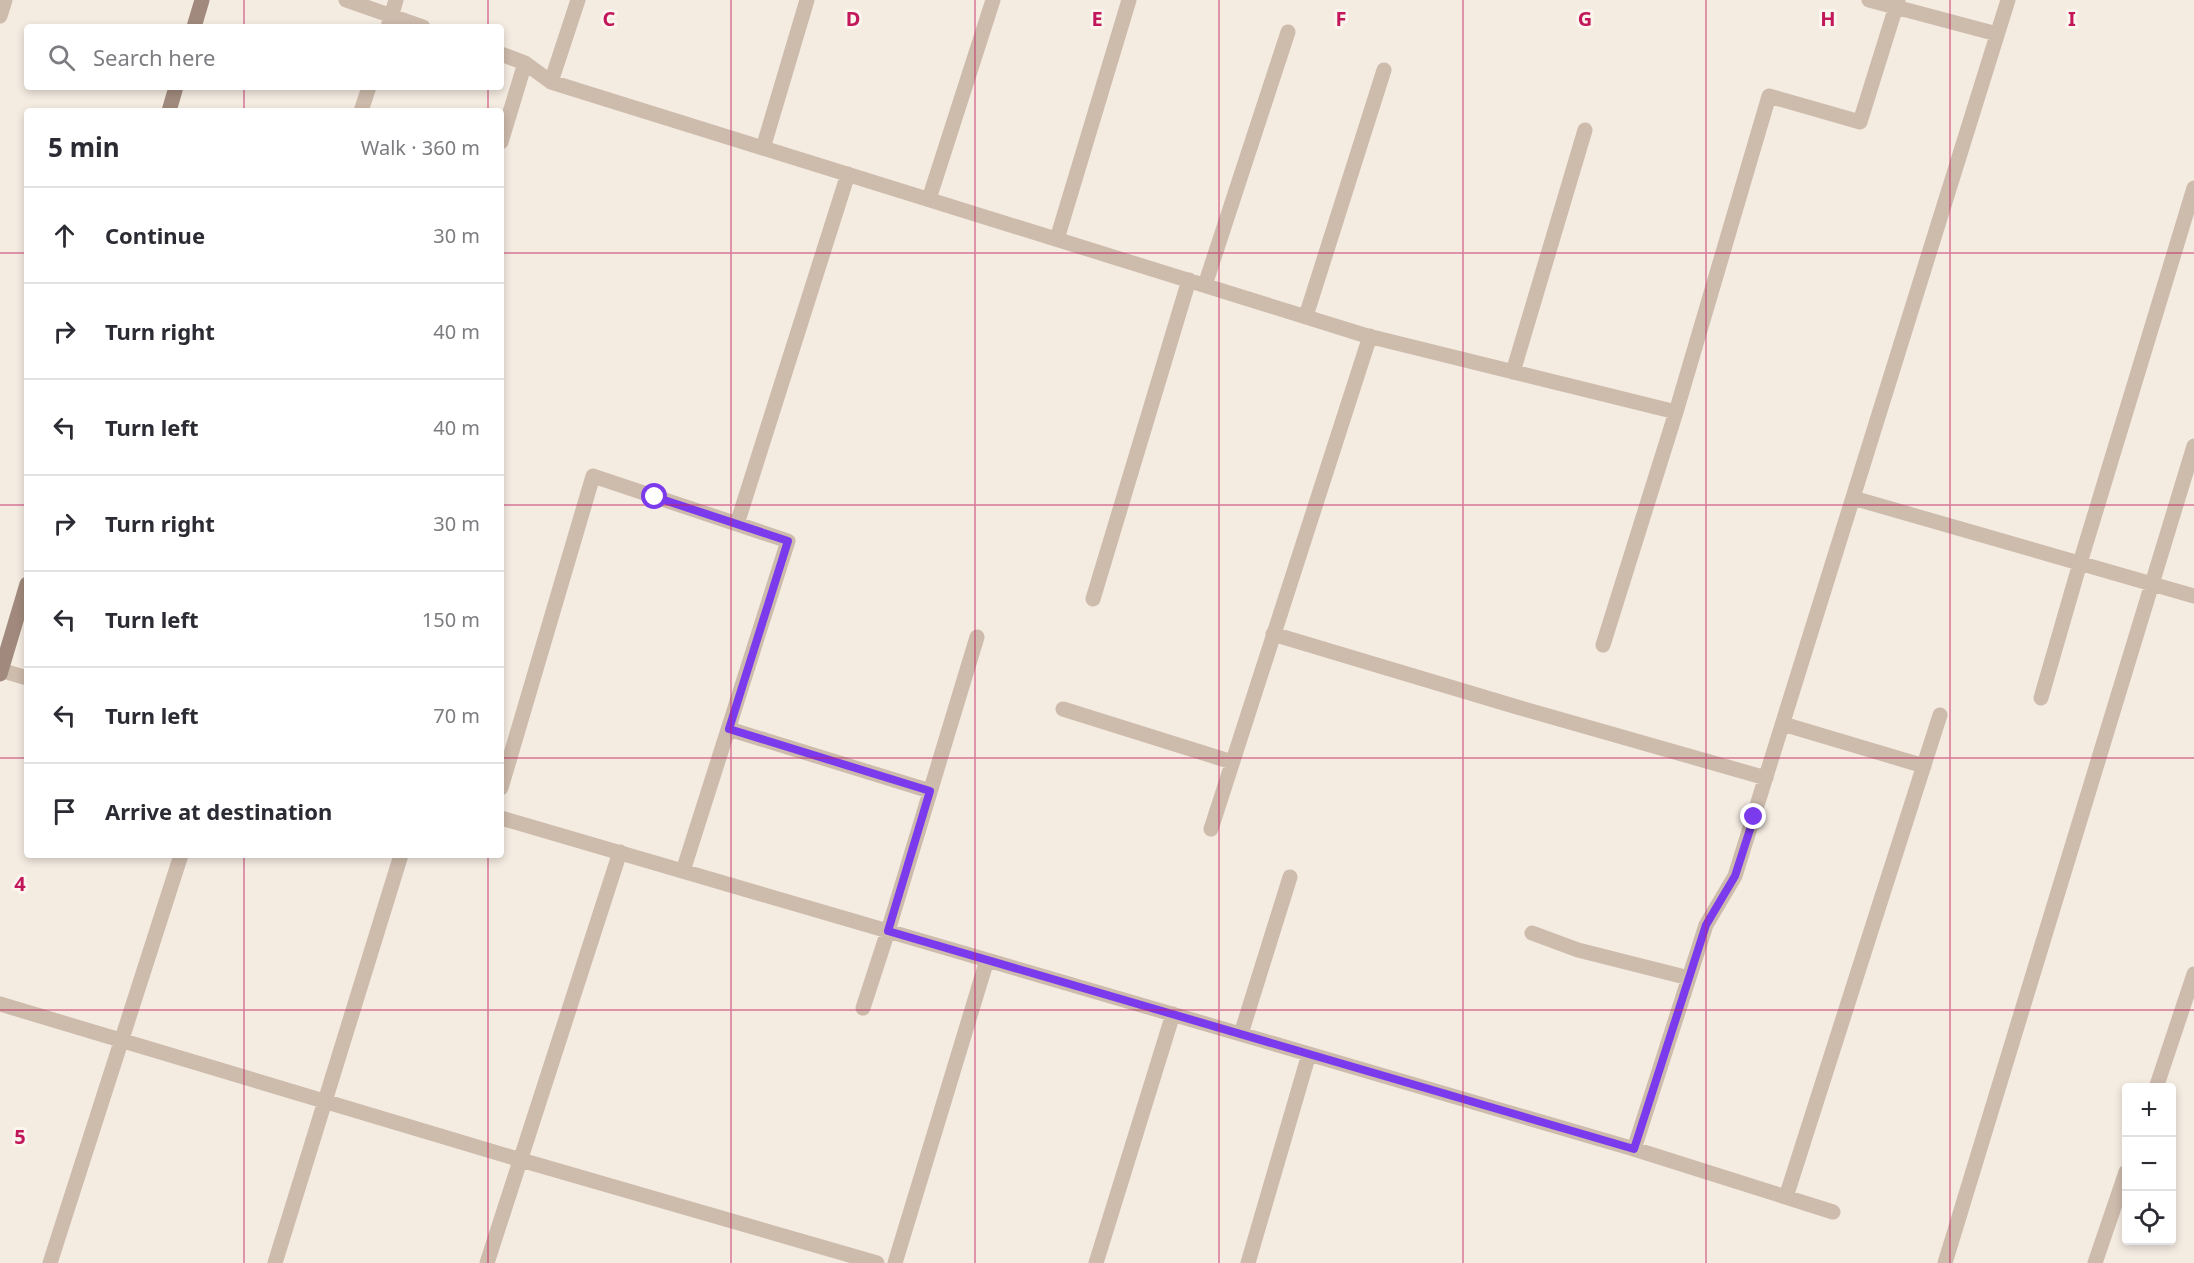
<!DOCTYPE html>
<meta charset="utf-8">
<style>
:root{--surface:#fff;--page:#f2f2f3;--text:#2b2b33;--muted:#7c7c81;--line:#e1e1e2}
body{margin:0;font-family:"Noto Sans",sans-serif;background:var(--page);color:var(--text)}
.controls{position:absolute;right:18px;bottom:18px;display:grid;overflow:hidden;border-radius:6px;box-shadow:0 3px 9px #0003}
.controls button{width:54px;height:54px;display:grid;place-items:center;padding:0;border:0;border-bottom:2px solid var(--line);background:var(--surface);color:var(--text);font:30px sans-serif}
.stop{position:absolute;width:18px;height:18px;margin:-14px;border:4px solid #7c3aed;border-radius:50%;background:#fff}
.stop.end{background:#7c3aed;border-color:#fff;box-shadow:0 2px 6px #0008}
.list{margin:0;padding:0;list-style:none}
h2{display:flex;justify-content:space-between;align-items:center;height:78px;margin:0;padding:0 24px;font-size:26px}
h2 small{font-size:20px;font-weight:400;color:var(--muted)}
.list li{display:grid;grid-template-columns:39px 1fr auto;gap:18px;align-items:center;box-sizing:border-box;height:96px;padding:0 24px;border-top:2px solid var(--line)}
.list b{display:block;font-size:22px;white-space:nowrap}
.list em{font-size:20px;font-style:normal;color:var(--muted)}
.icon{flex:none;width:33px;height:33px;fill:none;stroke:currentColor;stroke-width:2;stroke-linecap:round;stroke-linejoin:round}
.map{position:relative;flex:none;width:2194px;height:1263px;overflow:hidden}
.search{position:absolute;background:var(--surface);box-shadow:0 3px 9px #0003;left:24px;top:24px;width:480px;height:66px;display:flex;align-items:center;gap:15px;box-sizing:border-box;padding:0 21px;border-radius:6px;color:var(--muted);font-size:22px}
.panel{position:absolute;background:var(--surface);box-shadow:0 3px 9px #0003;left:24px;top:108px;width:480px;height:750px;border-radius:6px}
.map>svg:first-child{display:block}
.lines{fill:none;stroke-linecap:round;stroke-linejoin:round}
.street{stroke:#cdbbac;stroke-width:15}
.secondary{stroke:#a18a7d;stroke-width:15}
.route{stroke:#7c3aed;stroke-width:8}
.grid{fill:none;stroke:#c2185b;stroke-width:1.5;stroke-opacity:0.55}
.grid-label{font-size:20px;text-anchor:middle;font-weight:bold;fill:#c2185b;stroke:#fbf5ee;stroke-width:6;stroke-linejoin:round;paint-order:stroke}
</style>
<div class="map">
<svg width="2194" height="1263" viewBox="0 0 2194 1263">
<rect width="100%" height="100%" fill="#f4ebe1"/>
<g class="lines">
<path class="street" d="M346,0l77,27
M1869,0l128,34
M0,16l5,-16
M388,27l8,-27
M501,54l24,9 26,19 813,253 312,77
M551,82l27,-82
M361,111l8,-24
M501,142l24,-79
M763,148l44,-148
M929,199l64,-199
M1057,239l72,-239
M1205,285l83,-253
M1306,316l78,-246
M1513,372l72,-242
M1853,498l341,98
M737,524l111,-350
M1093,599l96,-319
M1273,634l244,73 249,71
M1603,645l73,-233 93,-316 91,26 38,-122
M0,670l27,8
M2041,698l39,-135 114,-375
M1063,709l169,53
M1783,724l141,42
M729,729l201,62
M501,788l92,-312 195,65 -105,330
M501,818l1133,331 199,63
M1211,829l159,-493
M1532,933l46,17 111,28
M0,1004l521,156 356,103
M863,1008l25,-77 89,-294
M1241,1034l49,-157
M2156,1088l38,-114
M1634,1149l72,-224 29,-49 273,-876
M1786,1197l154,-482
M50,1263l131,-408
M275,1263l126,-408
M487,1263l133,-411
M895,1263l92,-303
M1096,1263l77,-249
M1248,1263l61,-209
M1945,1263l249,-817
M2095,1263l31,-91"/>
<path class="secondary" d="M194,27l8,-27
M169,111l7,-24
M0,674l27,-90"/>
</g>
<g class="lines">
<path class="route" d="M655,497l133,44 -59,188 201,62 -42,140 681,199 65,19 72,-224 29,-49 19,-59"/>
</g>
<path class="grid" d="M244,0v27M488,0v27M731,0v1263M975,0v1263M1219,0v1263M1463,0v1263M1706,0v1263M1950,0v1263M244,87v24M488,87v24M0,253h27M501,253h1693M0,505h27M501,505h1693M0,758h27M501,758h1693M244,855v408M488,855v408M0,1010h2194"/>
<g class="grid-label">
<text x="609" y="26">C</text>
<text x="853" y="26">D</text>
<text x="1097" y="26">E</text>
<text x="1341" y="26">F</text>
<text x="1585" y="26">G</text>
<text x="1828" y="26">H</text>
<text x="2072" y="26">I</text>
<text x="20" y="891">4</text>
<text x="20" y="1144">5</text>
</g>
</svg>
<div class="controls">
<button>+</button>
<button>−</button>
<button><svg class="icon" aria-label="locate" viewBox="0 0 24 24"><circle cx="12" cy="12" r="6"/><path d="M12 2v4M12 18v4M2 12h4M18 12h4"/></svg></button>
</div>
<div class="stop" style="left:655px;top:497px"></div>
<div class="stop end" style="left:1754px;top:817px"></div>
<div class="search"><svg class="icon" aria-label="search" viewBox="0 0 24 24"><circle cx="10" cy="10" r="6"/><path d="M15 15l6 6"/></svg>Search here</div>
<section class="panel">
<h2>5 min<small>Walk · 360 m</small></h2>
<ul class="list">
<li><svg class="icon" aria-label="ahead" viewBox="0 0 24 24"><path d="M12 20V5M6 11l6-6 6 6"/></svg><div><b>Continue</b></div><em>30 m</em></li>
<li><svg class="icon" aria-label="right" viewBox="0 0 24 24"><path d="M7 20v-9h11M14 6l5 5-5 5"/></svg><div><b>Turn right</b></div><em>40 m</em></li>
<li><svg class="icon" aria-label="left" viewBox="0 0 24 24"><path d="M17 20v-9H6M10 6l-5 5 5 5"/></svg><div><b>Turn left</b></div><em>40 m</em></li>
<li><svg class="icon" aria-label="right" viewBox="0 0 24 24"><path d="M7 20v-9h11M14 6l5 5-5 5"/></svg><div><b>Turn right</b></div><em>30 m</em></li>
<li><svg class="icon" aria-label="left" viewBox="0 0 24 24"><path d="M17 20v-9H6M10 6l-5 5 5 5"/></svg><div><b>Turn left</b></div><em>150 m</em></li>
<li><svg class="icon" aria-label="left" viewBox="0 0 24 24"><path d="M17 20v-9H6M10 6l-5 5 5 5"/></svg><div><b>Turn left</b></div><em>70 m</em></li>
<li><svg class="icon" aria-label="arrive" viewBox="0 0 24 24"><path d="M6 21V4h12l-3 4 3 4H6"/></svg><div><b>Arrive at destination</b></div></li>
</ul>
</section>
</div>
